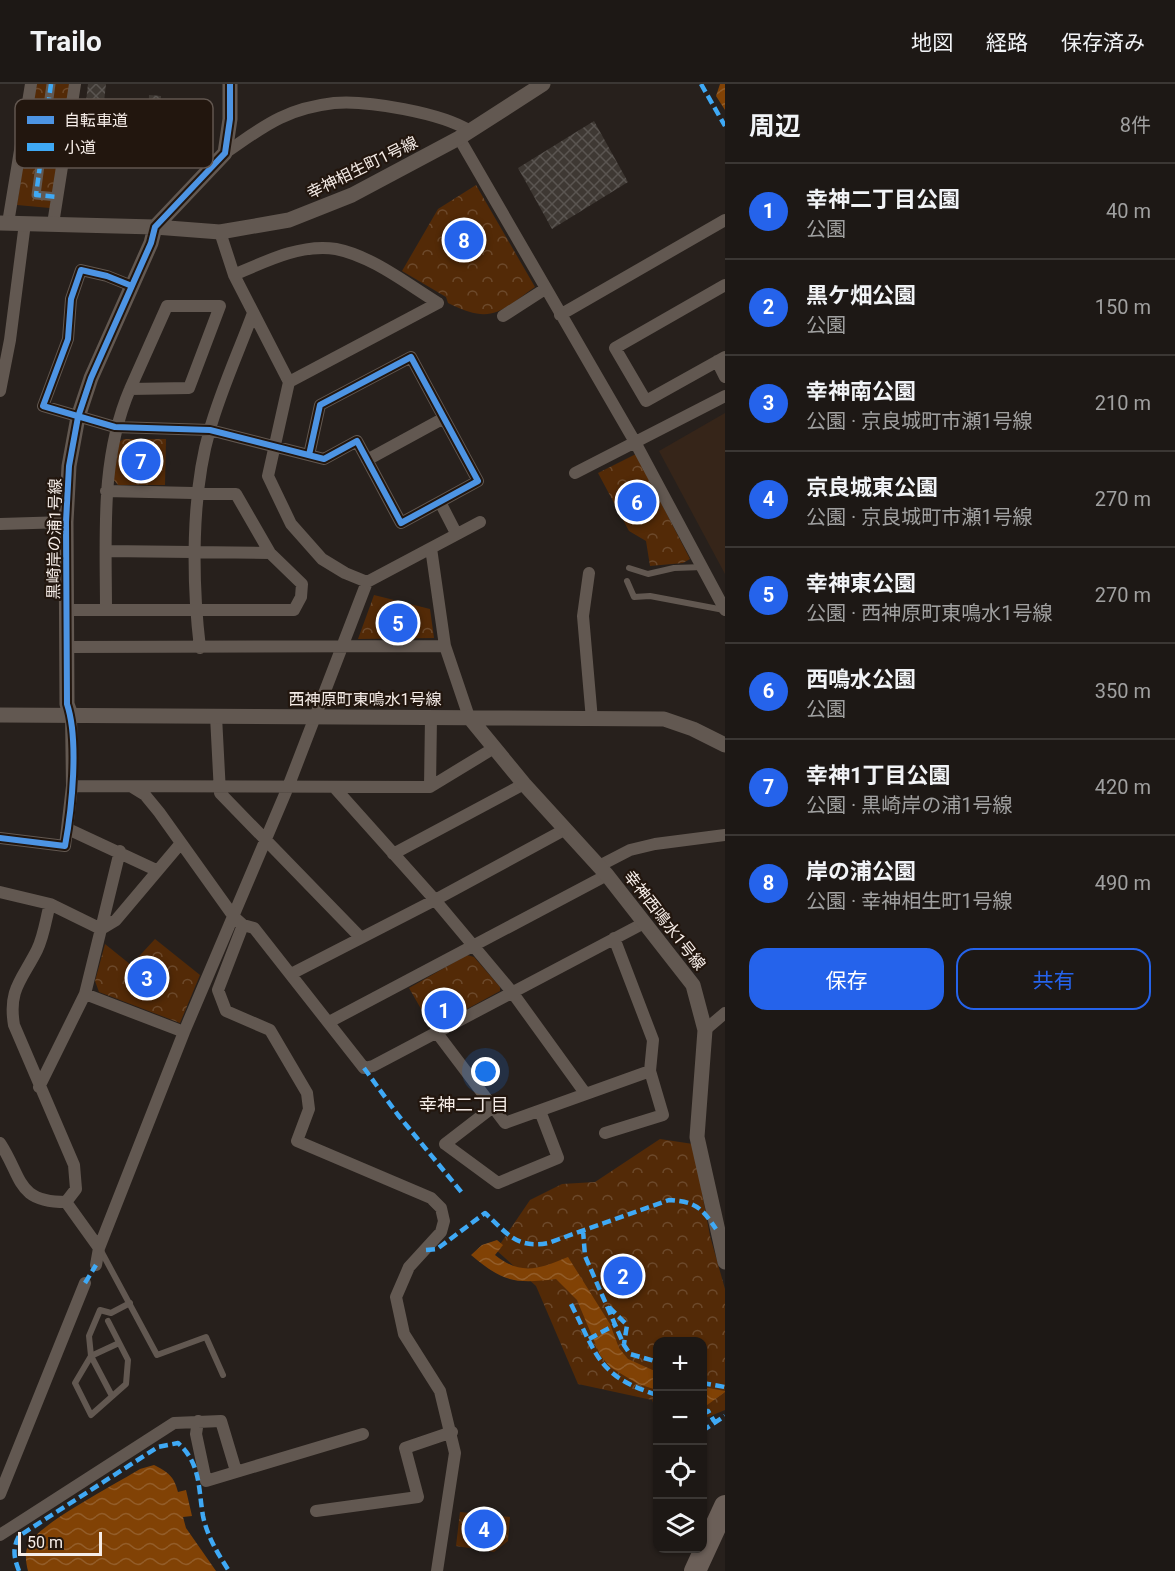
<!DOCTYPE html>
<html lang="ja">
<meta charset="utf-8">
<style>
:root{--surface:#1d1815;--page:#2a2522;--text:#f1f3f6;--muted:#a0a0a0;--line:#3b3734;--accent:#2563eb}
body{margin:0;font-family:Roboto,"Noto Sans JP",sans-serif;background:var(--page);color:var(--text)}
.controls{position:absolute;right:18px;bottom:18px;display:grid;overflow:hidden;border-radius:12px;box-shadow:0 2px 4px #0004}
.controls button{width:54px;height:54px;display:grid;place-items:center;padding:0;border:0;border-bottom:2px solid var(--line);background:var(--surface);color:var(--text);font:30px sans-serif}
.scale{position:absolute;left:18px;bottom:15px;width:84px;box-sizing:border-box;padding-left:6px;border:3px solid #f5ece7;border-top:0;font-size:16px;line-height:21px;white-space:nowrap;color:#f5ece7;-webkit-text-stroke:4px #22160e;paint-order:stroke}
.you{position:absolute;left:486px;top:988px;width:21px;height:21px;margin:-15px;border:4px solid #fff;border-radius:50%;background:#1a73e8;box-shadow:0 0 0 9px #1a73e833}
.badge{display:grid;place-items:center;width:39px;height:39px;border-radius:50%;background:var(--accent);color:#fff;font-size:20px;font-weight:700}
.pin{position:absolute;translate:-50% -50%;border:3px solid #fff;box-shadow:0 2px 6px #0006}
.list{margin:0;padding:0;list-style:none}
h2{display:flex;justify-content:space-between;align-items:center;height:78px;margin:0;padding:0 24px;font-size:26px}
h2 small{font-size:20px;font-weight:400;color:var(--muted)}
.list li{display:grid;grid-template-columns:39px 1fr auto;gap:18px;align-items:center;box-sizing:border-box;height:96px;padding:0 24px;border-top:2px solid var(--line)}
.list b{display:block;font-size:22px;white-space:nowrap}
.list p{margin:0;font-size:20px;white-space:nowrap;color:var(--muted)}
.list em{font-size:20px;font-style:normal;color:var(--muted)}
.actions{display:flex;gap:12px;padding:18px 24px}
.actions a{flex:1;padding:14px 0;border:2px solid var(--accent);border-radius:18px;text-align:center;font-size:21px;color:var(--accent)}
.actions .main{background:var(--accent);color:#fff}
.icon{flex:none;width:33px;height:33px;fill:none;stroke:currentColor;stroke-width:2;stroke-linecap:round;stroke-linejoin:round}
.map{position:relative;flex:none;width:725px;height:1487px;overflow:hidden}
header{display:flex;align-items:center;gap:36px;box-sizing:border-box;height:84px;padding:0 30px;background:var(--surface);border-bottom:2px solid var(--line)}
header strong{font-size:28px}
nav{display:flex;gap:33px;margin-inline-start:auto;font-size:21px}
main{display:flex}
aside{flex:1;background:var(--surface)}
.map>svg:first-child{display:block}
.built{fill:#362519}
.forest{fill:url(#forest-crowns)}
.water{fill:url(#water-waves)}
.building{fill:url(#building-cross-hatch)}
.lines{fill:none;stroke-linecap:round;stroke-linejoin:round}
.service{stroke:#625851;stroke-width:6}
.pedestrian{stroke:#625851;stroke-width:9}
.minor{stroke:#625851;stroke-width:12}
.tertiary{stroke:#625851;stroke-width:15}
.motorway{stroke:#6b5f58;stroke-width:22}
.quiet{stroke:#3fa9f5;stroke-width:4.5;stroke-dasharray:9 4.5;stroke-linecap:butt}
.cycleway-casing{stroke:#22160e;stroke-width:10}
.cycleway{stroke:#4d94e3;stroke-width:6}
.labels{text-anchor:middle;stroke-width:4.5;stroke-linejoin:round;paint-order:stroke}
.street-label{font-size:16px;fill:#f5ece7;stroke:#22160e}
.neighbourhood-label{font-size:18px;fill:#f5ece7;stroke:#22160e}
.key{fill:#22160e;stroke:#61564f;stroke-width:1.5}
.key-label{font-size:16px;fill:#f5ece7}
</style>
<header>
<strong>Trailo</strong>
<nav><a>地図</a><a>経路</a><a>保存済み</a></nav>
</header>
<main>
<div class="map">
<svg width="725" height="1487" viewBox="0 0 725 1487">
<defs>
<pattern id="forest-crowns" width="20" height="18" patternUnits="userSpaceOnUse" patternTransform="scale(1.5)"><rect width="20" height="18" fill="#532a07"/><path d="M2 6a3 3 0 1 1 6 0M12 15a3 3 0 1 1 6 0" fill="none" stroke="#6c492b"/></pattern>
<pattern id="water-waves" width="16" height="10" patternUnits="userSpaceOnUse" patternTransform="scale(1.5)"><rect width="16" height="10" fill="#814205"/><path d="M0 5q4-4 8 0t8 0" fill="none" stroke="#935d29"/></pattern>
<pattern id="building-cross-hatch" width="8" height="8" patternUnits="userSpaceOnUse" patternTransform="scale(1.5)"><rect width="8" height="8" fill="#3e3833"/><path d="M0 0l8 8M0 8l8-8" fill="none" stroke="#5a5551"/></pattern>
</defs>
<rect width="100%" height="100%" fill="#27201c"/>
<path class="built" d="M725,329v161l-66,-123z"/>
<path class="forest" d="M35,0h35l-20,124 -33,-3z
M476,101l59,102c-36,25 -43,38 -87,16l-2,-6 -44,-26 36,-62z
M124,355h42l-1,46h-47l-5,-6 6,-37z
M636,370l54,105 -7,4 -33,3 -4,-25 -17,-10 -31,-58z
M374,511l56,14 4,29 -76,1z
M155,855l45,36 -20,48 -81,-31 -4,-11 10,-37 26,21z
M467,871l7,2 26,30v4l-68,37 -23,-40z
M660,1055l33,5 17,92 15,53v121l-22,9 -1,-77h-44l-1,71 -5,-13 -74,-16 -42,-98 -40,-36 34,-50 32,-16 33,-2z
M460,1428l50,5 -2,24 -14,11 -38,-6z"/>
<path class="water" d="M720,0h5v26l-9,-14z
M497,1156l6,5 -8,10c26,21 44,14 73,2l42,67 9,24 9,11 29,13v18l-19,-6 -28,-17 -10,-12 -23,-55 -21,-21c-41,5 -53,3 -85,-24l11,-10z
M703,1303l22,4v1l-22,16z
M154,1381c14,7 20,11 24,27l8,-2 6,26 -9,1 3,11 30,43h-188c-2,-8 -4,-19 1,-27 11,-21 87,-60 111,-75z"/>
<path class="building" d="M88,0h18l-2,18h10l-5,35 -23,-2v-6l-3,-1z
M149,11l12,1 -1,24h-12z
M594,37l34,61 -76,47 -34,-61z"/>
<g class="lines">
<path class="service" d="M629,484l19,6 26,-6 29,-1
M627,497l7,16 16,-1 74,14
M100,1165l57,106 49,-18 17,38
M108,1237l20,39 -2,24 -35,31 -16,-32 16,-27 -2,-20 11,-26 11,3 19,-10
M112,1312l-21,-40 28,-13"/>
<path class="pedestrian" d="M51,0l-15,111 22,2"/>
<path class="minor" d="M459,54l176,304 90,168
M225,69c18,-12 36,-26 55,-35 16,-8 37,-13 54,-15 33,-3 108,10 136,28
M8,139l23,-139
M53,140l22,-140
M220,148l14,43 55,107 -21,94 23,48 31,35 23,14 22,9 113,-60
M234,191c30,-13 68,-32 102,-26 36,7 71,35 102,54
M725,201l-110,63 31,53 79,-44
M132,202l-25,-10 -26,-6 -10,29 -3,40 -25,67 72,21 95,3 114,29 33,-18 44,82 77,-42 -67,-124 -91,48 -11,50
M560,231l165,-95
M503,232l42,-27
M717,277l8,16
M289,298l149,-79
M0,307l10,-51 15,-117
M367,376l77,-42
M575,389l150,-77
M106,407l130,3 34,59
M440,418l16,31
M0,440l66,-2
M431,464l14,98 24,71
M589,489l-6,43 9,104
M66,526h40c0,-75 -6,-151 24,-221l37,-83h53l-31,82 -59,1
M106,526h188l7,-13 1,-13 -32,-31 -164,-2
M67,563l378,-1
M200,564c-8,-67 -9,-154 10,-219 11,-39 29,-78 43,-116
M216,632l4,77 140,144
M72,702l358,1 64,-39
M132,703l13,8 14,17 75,105 9,8 11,3 110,140 9,-2 271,-143
M334,703l101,113 77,92 73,101
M430,703l1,-70
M68,745l88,41
M0,754l65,8 7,-60 -1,-71
M120,767l-19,78 15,-9 65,-77
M393,770l131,-70
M599,782l31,-16 25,-6 70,-9
M0,808l50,12 51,25 -16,65 -46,93
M50,820c-4,14 -6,32 -13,46 -15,30 -29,39 -23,75l60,140 2,24 -10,13
M243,841l-25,65 8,21 44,19 37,63 2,16 -12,32 134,57 10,10 3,13 -3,11 -32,35 -13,30 8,37 36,57 15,62 -18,118
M291,890l144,-74 129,-70
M85,910l99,38
M329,938l278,-147
M705,946l20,-17
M437,949l68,90 145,-52 3,-31 -39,-102
M493,1023l-48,37 53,39 60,-25 -18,-47
M605,1049l58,-18 -13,-44
M0,1059c23,35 16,59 66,59
M66,1118l33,46
M96,1181l3,-17 85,-216 104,-245 79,-205
M198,1337l-2,13 10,47 157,-47
M0,1410l85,-211
M316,1427l102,-14 -13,-49 47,-16
M0,1451l174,-112 47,-2 15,50"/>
<path class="tertiary" d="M0,139l155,4 65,5 69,-12 63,-25 107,-57 84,-54
M0,631l664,4 29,10 32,16
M71,631l-4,-11 -1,-182 3,-56 9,-49 13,-39 60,-135 4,-16 70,-74 5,-34v-35
M469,633l55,67 83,91 86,110 12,45 -8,107 28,125"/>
<path class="motorway" d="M695,1487l30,-65"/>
<path class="quiet" d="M51,0l-15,111 22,2
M701,0l24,42
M364,984l34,47 65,79
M583,1146l2,26 39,89 6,9 28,8
M426,1166l11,-1 48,-36c22,20 31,36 63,30l121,-43c27,2 32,7 47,29
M85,1199l11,-18
M571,1220c26,51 27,73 87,91
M609,1223l18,18 -3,19
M589,1255l26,-14
M702,1299l23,4
M702,1329l6,-2 6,10
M702,1347l23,-15
M19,1487c-5,-13 -7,-22 0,-35l139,-89 20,-4c23,21 20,44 25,73 4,20 15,38 26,55"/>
<g class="cycleway-casing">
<path id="cycleway" d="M132,202l-25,-10 -26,-6 -10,29 -3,40 -25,67 72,21 95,3 114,29 33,-18 44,82 77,-42 -67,-124 -91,48 -11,50
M0,754l65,8c7,-38 14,-106 2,-142l-1,-182 3,-56 9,-49 13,-39 60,-135 4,-16 70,-74 5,-34v-35"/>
</g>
<use href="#cycleway" class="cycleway"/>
</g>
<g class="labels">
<g class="street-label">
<text transform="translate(362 83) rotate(-26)" y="6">幸神相生町1号線</text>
<text transform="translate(54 455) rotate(-89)" y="6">黒崎岸の浦1号線</text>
<text x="365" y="621">西神原町東鳴水1号線</text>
<text transform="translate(665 836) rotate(52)" y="6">幸神西鳴水1号線</text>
</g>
<g class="neighbourhood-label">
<text x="464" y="1027">幸神二丁目</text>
</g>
</g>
<rect x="15" y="15" width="198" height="69" rx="9" class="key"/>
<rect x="27" y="32" width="27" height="8" fill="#4d94e3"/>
<rect x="27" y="59" width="27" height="8" fill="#3fa9f5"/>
<g class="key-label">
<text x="64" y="42">自転車道</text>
<text x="64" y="69">小道</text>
</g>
</svg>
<div class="controls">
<button>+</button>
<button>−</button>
<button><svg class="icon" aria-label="locate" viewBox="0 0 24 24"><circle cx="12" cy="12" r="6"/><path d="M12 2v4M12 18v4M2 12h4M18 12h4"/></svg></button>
<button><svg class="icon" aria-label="layers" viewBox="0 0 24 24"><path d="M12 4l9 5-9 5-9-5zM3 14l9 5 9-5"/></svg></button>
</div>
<div class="scale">50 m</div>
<div class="you"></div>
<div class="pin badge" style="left:444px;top:926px">1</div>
<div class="pin badge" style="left:623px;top:1192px">2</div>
<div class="pin badge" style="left:147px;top:894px">3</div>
<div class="pin badge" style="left:484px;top:1445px">4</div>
<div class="pin badge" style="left:398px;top:539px">5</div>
<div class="pin badge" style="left:637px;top:418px">6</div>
<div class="pin badge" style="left:141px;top:377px">7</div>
<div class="pin badge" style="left:464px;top:156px">8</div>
</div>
<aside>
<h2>周辺<small>8件</small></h2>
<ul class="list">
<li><span class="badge">1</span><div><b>幸神二丁目公園</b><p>公園</p></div><em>40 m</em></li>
<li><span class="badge">2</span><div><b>黒ケ畑公園</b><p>公園</p></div><em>150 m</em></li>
<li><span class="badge">3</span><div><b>幸神南公園</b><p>公園 · 京良城町市瀬1号線</p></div><em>210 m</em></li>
<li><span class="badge">4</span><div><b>京良城東公園</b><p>公園 · 京良城町市瀬1号線</p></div><em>270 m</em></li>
<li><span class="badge">5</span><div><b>幸神東公園</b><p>公園 · 西神原町東鳴水1号線</p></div><em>270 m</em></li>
<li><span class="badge">6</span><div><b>西鳴水公園</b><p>公園</p></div><em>350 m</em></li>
<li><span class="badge">7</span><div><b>幸神1丁目公園</b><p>公園 · 黒崎岸の浦1号線</p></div><em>420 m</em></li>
<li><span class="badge">8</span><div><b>岸の浦公園</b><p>公園 · 幸神相生町1号線</p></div><em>490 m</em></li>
</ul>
<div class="actions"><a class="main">保存</a><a>共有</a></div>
</aside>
</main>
